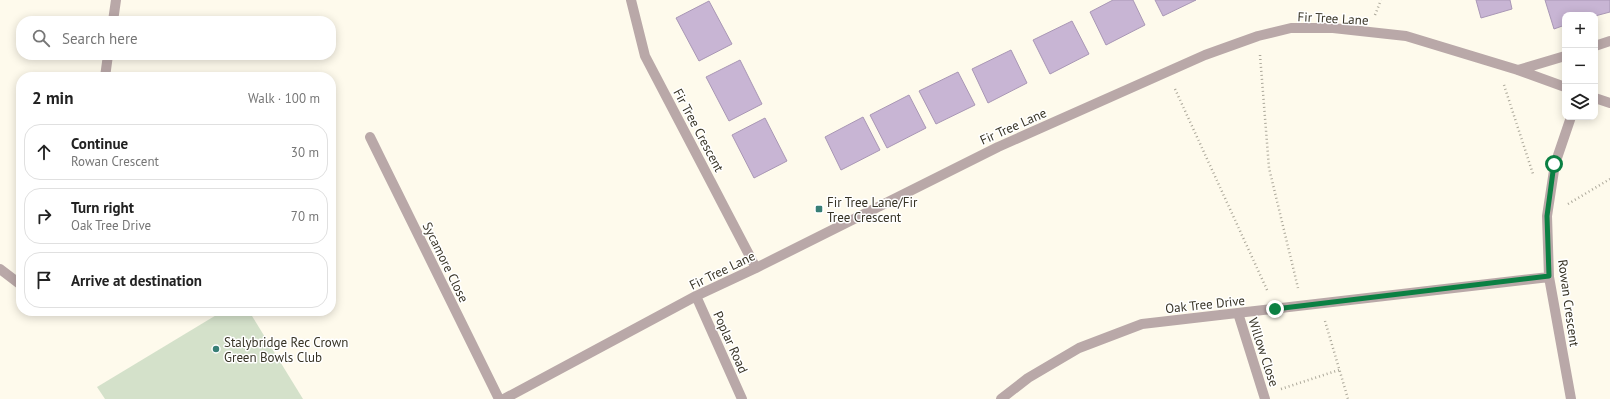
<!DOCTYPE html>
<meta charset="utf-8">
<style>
:root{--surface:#fff;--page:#f2f2f2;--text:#222;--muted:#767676;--line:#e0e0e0}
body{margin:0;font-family:"PT Sans",sans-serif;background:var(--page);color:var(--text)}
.controls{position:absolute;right:12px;top:12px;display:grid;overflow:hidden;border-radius:8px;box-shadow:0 2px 10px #0003}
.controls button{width:36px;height:36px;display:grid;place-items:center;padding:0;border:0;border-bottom:1px solid var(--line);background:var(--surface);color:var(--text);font:20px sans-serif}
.stop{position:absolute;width:12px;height:12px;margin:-9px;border:3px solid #0b8043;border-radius:50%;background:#fff}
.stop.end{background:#0b8043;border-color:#fff;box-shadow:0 1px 4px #0008}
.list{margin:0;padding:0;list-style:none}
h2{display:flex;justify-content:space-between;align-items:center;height:52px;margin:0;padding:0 16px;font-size:17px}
h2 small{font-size:13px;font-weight:400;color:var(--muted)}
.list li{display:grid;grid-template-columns:26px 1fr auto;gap:12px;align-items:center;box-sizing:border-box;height:56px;margin:0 8px 8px;padding:0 8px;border:1px solid var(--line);border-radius:16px}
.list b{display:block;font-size:15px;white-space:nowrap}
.list p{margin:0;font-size:13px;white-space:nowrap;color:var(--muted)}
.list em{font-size:13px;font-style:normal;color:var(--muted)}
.icon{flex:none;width:22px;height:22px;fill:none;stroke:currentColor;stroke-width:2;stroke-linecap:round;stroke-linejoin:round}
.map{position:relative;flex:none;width:1610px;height:399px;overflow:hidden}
.search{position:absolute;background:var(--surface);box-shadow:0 2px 10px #0003;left:16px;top:16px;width:320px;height:44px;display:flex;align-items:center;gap:10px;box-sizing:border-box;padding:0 14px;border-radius:16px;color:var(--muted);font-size:15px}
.panel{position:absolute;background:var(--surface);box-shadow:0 2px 10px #0003;left:16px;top:72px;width:320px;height:244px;border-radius:16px}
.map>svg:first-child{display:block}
.green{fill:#d4e1ca}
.building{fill:#c8b5d4;stroke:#a997b5}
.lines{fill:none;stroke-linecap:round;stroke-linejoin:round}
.path{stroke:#aca89a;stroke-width:2.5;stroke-dasharray:1 3;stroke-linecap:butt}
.minor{stroke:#b9a8a8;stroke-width:10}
.route{stroke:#0b8043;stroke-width:5}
.poi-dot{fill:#387f76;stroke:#fff;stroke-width:1.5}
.labels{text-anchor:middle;stroke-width:3;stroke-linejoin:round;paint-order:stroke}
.street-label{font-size:13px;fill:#383426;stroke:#fff}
.poi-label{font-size:13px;fill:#383426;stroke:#fff;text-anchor:start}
</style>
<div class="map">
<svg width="1610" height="399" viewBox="0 0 1610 399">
<rect width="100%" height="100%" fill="#fefaec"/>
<path class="green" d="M223,311h26l54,88h-198l-8,-12z"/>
<path class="building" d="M1113,0h20l12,25 -39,20 -16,-33z
M1155,0h41l-33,16z
M1476,0h34l2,9 -31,9z
M1545,0h65v12l-15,4v-1h-30v10l-11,4z
M709,1l23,43 -33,17 -23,-43z
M1072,21l17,33 -39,20 -17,-34z
M1011,50l16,33 -39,20 -16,-34z
M740,60l22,44 -33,17 -23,-44z
M958,72l17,33 -39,19 -17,-33z
M909,95l17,33 -39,20 -17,-33z
M863,117l17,33 -39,20 -16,-33z
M765,118l22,43 -33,17 -22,-43z"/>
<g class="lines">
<path class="path" d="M1375,15l6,-15
M1260,55l9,113 29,120
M1504,85l29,89
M1175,89l93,203
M1568,204l42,-25
M1325,321l23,78
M1281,389l58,-19"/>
<path class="minor" d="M631,0l14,56 111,212
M113,21l3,-21
M1595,46l15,-5
M1518,70l47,-14
M105,77l3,-22
M1595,98l15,5
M1571,117l-16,47 -8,52 2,61 22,122
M370,137l129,262
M0,269l21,16
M696,296l46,103
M1238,313l27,86
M504,399l192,-103 60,-28 242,-121 207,-92 53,-19 33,-8h42l73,8 112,34 47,17
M1001,399l27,-21 51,-30 63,-24 407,-47"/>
</g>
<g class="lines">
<path class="route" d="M1275,309l274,-33 -2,-60 7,-52"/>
</g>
<g class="poi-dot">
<rect x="815" y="205" width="8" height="8" rx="2"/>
<circle cx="216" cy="349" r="4"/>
</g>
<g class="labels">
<g class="street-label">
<text transform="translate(1333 18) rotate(3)" y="5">Fir Tree Lane</text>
<text transform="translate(1013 126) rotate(-24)" y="5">Fir Tree Lane</text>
<text transform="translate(699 130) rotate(62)" y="5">Fir Tree Crescent</text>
<text transform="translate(446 262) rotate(64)" y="5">Sycamore Close</text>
<text transform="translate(722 270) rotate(-26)" y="5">Fir Tree Lane</text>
<text transform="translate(1569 303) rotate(82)" y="5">Rowan Crescent</text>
<text transform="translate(1205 304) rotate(-6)" y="5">Oak Tree Drive</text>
<text transform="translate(731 342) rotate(66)" y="5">Poplar Road</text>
<text transform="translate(1264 352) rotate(72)" y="5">Willow Close</text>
</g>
<g class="poi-label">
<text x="827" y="207">Fir Tree Lane/Fir<tspan x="827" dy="15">Tree Crescent</tspan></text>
<text x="224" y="347">Stalybridge Rec Crown<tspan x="224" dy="15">Green Bowls Club</tspan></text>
</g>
</g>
</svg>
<div class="controls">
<button>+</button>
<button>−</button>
<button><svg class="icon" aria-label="layers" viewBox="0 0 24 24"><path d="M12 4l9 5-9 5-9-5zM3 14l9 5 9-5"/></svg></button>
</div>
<div class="stop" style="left:1554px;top:164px"></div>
<div class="stop end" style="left:1275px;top:309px"></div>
<div class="search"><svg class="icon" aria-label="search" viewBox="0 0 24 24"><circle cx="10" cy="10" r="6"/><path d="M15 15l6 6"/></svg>Search here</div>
<section class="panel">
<h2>2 min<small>Walk · 100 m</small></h2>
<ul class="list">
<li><svg class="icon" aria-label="ahead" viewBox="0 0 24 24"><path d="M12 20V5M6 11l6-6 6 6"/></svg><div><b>Continue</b><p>Rowan Crescent</p></div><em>30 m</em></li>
<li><svg class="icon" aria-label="right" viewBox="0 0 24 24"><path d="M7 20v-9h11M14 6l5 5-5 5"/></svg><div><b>Turn right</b><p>Oak Tree Drive</p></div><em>70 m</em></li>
<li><svg class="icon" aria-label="arrive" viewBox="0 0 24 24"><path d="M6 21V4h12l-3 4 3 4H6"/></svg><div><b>Arrive at destination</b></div></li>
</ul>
</section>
</div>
